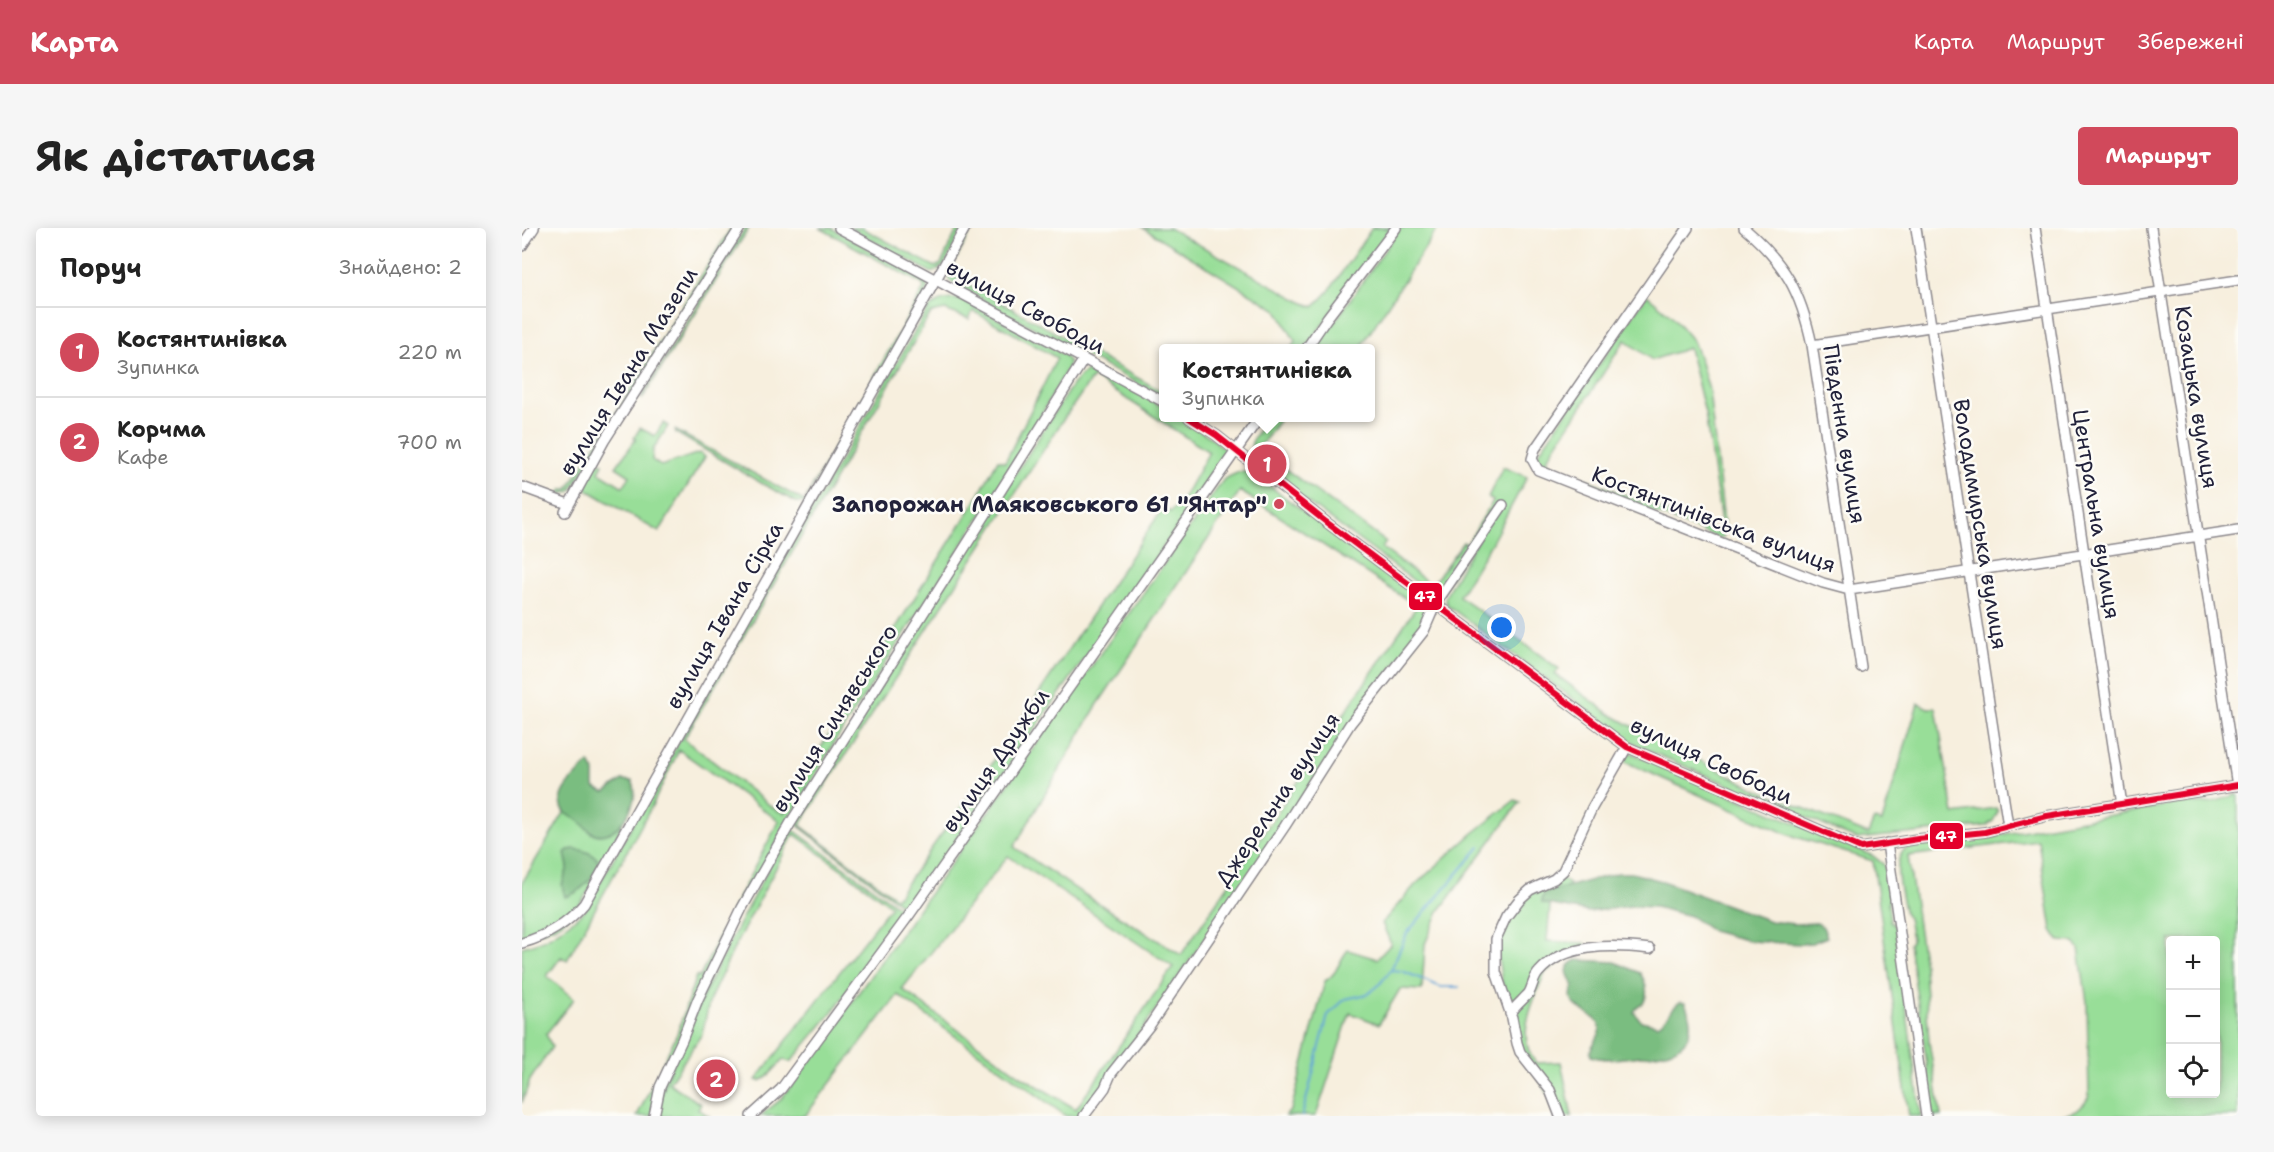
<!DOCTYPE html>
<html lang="uk">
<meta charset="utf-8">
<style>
:root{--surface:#fff;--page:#f6f6f6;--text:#222;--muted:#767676;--line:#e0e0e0;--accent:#d1495b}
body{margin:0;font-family:"Shantell Sans",sans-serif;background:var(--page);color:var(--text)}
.controls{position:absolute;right:18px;bottom:18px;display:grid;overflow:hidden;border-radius:6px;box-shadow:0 3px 15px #0003}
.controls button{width:54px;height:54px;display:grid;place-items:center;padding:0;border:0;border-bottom:2px solid var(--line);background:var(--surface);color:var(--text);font:30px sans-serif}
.you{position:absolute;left:980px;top:400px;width:21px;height:21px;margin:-15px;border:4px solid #fff;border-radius:50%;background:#1a73e8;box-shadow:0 0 0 9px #1a73e833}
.badge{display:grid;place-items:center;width:39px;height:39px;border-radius:50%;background:var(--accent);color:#fff;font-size:20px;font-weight:700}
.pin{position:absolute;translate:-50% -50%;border:3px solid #fff;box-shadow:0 2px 6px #0006}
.popup{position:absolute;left:637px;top:116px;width:216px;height:78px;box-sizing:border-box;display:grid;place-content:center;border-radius:6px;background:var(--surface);filter:drop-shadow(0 2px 4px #0005);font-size:20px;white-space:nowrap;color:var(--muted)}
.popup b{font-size:22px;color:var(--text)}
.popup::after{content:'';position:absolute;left:50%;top:100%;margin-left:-12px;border:12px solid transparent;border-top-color:var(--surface)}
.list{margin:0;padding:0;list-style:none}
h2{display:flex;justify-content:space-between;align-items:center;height:78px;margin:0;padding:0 24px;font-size:26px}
h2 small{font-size:20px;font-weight:400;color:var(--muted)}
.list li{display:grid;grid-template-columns:39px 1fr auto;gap:18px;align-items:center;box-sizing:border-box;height:90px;padding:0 24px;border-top:2px solid var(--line)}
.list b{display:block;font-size:22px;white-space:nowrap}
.list p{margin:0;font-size:20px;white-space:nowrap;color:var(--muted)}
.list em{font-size:20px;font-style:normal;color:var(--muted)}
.icon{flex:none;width:33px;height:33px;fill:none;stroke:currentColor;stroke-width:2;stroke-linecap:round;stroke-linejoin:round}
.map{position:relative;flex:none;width:1716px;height:888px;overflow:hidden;border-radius:6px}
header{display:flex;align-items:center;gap:36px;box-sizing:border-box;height:84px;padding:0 30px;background:var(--accent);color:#fff}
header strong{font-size:28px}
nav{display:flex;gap:33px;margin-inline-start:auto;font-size:21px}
.intro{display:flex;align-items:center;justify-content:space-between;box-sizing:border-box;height:144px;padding:0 36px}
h1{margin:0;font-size:42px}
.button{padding:15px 27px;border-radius:6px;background:var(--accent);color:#fff;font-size:21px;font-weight:700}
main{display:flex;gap:36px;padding:0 36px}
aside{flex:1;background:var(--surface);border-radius:6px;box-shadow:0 3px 15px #0003}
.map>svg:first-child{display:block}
.green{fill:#98de98;stroke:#5d806a;stroke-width:1.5;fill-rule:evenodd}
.forest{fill:#7abd80;stroke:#4e705e;stroke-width:1.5}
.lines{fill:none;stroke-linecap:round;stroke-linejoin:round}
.stream{stroke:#64a5d7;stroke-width:2}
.minor-casing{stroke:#8c888c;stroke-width:12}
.minor{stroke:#fff;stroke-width:9}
.bus-1-casing{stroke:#fdfcf7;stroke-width:10}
.bus-1{stroke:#e4002b;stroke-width:6}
.poi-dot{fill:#d1495b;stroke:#fdfcf7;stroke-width:2}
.labels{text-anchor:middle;stroke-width:5;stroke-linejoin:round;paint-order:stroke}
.street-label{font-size:22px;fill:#22223b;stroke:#fdfcf7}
.poi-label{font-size:22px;font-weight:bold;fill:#22223b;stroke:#fdfcf7;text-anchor:end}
.line-badge{stroke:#fdfcf7;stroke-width:2}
.badge-label{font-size:16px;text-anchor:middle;font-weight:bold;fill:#fff}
</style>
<header>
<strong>Карта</strong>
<nav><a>Карта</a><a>Маршрут</a><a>Збережені</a></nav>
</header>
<div class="intro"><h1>Як дістатися</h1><a class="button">Маршрут</a></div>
<main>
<aside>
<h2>Поруч<small>Знайдено: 2</small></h2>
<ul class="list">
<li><span class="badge">1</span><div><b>Костянтинівка</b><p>Зупинка</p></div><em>220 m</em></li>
<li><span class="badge">2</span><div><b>Корчма</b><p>Кафе</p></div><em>700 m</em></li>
</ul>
</aside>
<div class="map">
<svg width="1716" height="888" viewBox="0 0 1716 888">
<rect width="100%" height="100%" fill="#fdfcf7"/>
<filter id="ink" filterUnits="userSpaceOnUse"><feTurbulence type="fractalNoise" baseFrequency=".0167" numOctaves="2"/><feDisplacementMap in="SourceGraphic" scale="12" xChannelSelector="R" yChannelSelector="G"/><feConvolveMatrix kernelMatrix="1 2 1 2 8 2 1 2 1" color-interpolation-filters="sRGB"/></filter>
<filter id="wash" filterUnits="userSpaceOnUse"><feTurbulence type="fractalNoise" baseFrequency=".008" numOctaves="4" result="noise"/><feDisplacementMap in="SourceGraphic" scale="24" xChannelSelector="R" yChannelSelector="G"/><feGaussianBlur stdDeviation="1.35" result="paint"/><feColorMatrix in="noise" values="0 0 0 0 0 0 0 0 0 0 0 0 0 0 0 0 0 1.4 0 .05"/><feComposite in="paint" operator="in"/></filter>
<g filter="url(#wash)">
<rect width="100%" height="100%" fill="#f7efde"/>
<path class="green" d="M209,0h5l-165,263 -13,4 4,-5 6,-1z
M223,0h4l-107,171 -1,-2z
M298,0h11l93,52 3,5 1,5 -124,213 -8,-1 -33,-18 -87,-51 -1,-3 129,71 120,-213 -2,-4z
M328,0h12l73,39 6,-3 17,-36h5l-19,38 -12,7z
M449,0h2l-22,41v6l212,117v5l-157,-84 -57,-33 -1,-8z
M621,0h26l133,74 12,5 15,-16 43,-63h19l-86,121 -14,-1 4,-7 -18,-31z
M878,0h38l-78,120 -44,1z
M1125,67l25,21 21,25 7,18 9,31 16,141 -2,6 -4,1 -168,-66 -8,-5 -6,-9 2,-6zM1103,112l27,20 37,-12 16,65 17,116 -3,4 -170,-69 -2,-5z
M434,71l9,2 101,55 3,7 -1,4 -59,105 -175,271 -95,164 -88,209h-14l40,-82 19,-58 4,1 26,-56 53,-100 -100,-71 -27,56 -85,154 -6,-3 -14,19 27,23 -28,35 6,13 -22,33 -8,23v-156c25,-5 43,-20 62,-36l128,-228 211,-366c9,-14 16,-18 33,-18zM423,82l24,9 4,-8 84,47 -52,104 -7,-2 -22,40 -165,263 -27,50 -8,-3 -92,-71 245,-423 3,-3z
M567,142h8l66,37 1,11h17l32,21 11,10v12l-314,445h-7l-107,-82 8,-17 268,-422 9,-10zM571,149l116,75 -29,52 -10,8 -7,-4 -170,254 -97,136 -96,-73 265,-408z
M746,190h13l-19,26 5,6 -1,5 120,87 -4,6 50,37 31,-43 4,2 26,-43 -5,-4 15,-30 24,10 -36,67 -32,52 100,73 -4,5 55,40 18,10 128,65 112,45 6,-14 8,2 36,-119 10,5h8l18,106 42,-6 2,3 -5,10 -7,5 -130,13 -216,-92 -18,-12 -175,-130 -2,-7 5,-11 48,-83 -58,90h-8l-176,-130c-11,-22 0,-29 12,-46z
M141,195l5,3 -15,24 -1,10 9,6 38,-13 6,4 -46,75 -73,-43 3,-15 8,-12 6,2 -4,8 24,15 7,-11 -14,-9 20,-28 -2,-1 6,-10 15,8z
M717,244h6l12,5 174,128 1,7 -131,186 -199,290 -22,28h-14l-168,-121 -93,121h-45l20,-16 16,-20 230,-321 198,-280zM718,263l177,115 -236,349 -99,-62 -68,-46 82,-140zM486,628l165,111 -97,142 -55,-33 -119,-87z
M1107,524l244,104 11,9 7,31 -3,7 2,18 5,5 26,190h-12l-36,-255 -86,-27 -159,-71 -5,-3z
M1716,566v322h-180c15,-3 24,-5 31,-20l-2,-94 -8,-54 -6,-6 -14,-1 -7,-11 -14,-90 -130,16 16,110 5,76 12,74h-9l-5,-52 -18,-120 3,-5 -4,-21 -3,-3c-3,-18 -18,-64 7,-69l64,-7 209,-37c21,5 34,-2 53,-8zM1648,712h46v154h-46z
M993,572l5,2 -81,109 -14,33 -3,46 -22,-1 -21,35 -29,-11 -34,103h-31l6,-6 34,-129c12,-6 14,-21 23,-31l29,9 14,-15 -9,-21 34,-39 56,-50z
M43,583l14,9 12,13 8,2 11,-2 16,-18c-12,28 -40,92 -65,108 -12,7 -27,11 -39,17v-57z
M269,600l114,84 -75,103 -39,47 -8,-2 -17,18 -7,3 -3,-1 135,-174 -97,-72 -56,106 -28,59 -8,35 -33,49 32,21 -3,5 11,7h-50c0,-26 14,-51 24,-74 31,-74 69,-144 108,-214z
M1040,650l7,6 -2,4 -19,4 -5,5 7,9 -3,35 38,2 4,8 -16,4 -28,17c-11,28 -31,65 -9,91l25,-1 11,54h-11l-40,-68 -19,-66 -5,-32 10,-28 23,-28z"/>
<path class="forest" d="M67,535l5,7v17l9,5h3l16,-12 10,1c11,18 -14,59 -36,53 -8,-1 -12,-10 -18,-14 -4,-3 -9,-4 -12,-7 -16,-17 12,-39 23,-50z
M53,621c8,1 22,5 24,14 -5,15 -19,30 -34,34l-3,-12 6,-18 -3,-14 3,-3z
M1096,645h14l30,8 108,40 24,3 23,-1 6,4 4,10 -15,6 -12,1 -50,-3 -38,-10 -22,-15 -35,-9 -24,-1 -42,6 -47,-9v-6l6,-5z
M1055,732l38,2 25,11c5,8 9,19 4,29 -4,5 -8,4 -10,10l7,9 17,4c10,-6 13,-17 22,-23l5,1c3,6 4,11 5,18 3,33 -33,33 -56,36 -13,1 -31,4 -43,-1l-1,-4c2,-8 9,-13 10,-22 1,-19 -40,-19 -26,-44 -6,-11 -13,-18 3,-26z"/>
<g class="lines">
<path class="stream" d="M869,742l11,1 39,16h18
M780,888l26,-101 17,-16 23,-5 10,-8 13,-16 16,-37 73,-86"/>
</g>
</g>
<g filter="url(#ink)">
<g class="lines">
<g class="minor-casing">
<path id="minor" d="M317,0l325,174
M1166,0l-153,221 -3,10 6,11 285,113 26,7 389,-60
M1222,0c41,35 57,64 68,117l49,322
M1394,0l92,598
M1513,0l87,577
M1629,0l86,558
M0,18l12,-18
M1290,117l426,-65
M784,121l21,-31 69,-90
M667,190l27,17 110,87 301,225 234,101 57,-9 67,-7 62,-16 191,-31
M0,259l46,17
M43,284l39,-71 136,-213
M1365,615l39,273
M0,715c25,-7 45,-19 62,-39l381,-676
M988,786c5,-8 13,-14 19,-21 4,-7 4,-15 10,-21 26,-30 75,-27 111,-23
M132,888l6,-29 22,-47 16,-41 44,-91 48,-84 294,-465
M229,888l30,-27 129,-175 349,-496
M562,888l21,-28 6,-14 39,-49 135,-199 65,-102 74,-93 12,-28 67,-98
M1038,888l-10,-26 -30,-38 -3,-9 -5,-25 -16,-46v-33l10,-22 13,-17 11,-10 24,-11 9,-8 29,-63 35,-61"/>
</g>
<use href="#minor" class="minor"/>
<g class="bus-1-casing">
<path id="bus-1" d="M667,190l27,17 110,87 301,225 234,101 57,-9 67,-7 62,-16 191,-31"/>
</g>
<use href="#bus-1" class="bus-1"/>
</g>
</g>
<circle class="poi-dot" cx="757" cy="276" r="6"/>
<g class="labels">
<g class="street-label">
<text transform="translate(504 78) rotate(28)" y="8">вулиця Свободи</text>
<text transform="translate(106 143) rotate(-58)" y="8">вулиця Івана Мазепи</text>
<text transform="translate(1675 169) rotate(81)" y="8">Козацька вулиця</text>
<text transform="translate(1323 206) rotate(81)" y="8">Південна вулиця</text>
<text transform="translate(1575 286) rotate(81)" y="8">Центральна вулиця</text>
<text transform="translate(1192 291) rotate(21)" y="8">Костянтинівська вулиця</text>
<text transform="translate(1459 296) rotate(81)" y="8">Володимирська вулиця</text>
<text transform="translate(202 387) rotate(-60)" y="8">вулиця Івана Сірка</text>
<text transform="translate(312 490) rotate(-58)" y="8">вулиця Синявського</text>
<text transform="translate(473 532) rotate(-55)" y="8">вулиця Дружби</text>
<text transform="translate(1190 532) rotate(25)" y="8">вулиця Свободи</text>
<text transform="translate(755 571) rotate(-56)" y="8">Джерельна вулиця</text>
</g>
<g class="poi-label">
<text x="745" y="284">Запорожан Маяковського 61 "Янтар"</text>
</g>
</g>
<g class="line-badge">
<rect x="886" y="354" width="35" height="29" rx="6" fill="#e4002b"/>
<rect x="1407" y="594" width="35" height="28" rx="6" fill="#e4002b"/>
</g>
<g class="badge-label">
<text x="903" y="374">47</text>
<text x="1424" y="614">47</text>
</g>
</svg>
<div class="controls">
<button>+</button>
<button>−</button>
<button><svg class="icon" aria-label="locate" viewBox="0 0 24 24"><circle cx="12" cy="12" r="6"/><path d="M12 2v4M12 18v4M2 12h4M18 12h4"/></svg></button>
</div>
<div class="you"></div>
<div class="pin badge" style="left:745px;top:236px">1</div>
<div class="popup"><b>Костянтинівка</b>Зупинка</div>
<div class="pin badge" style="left:194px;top:851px">2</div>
</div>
</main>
